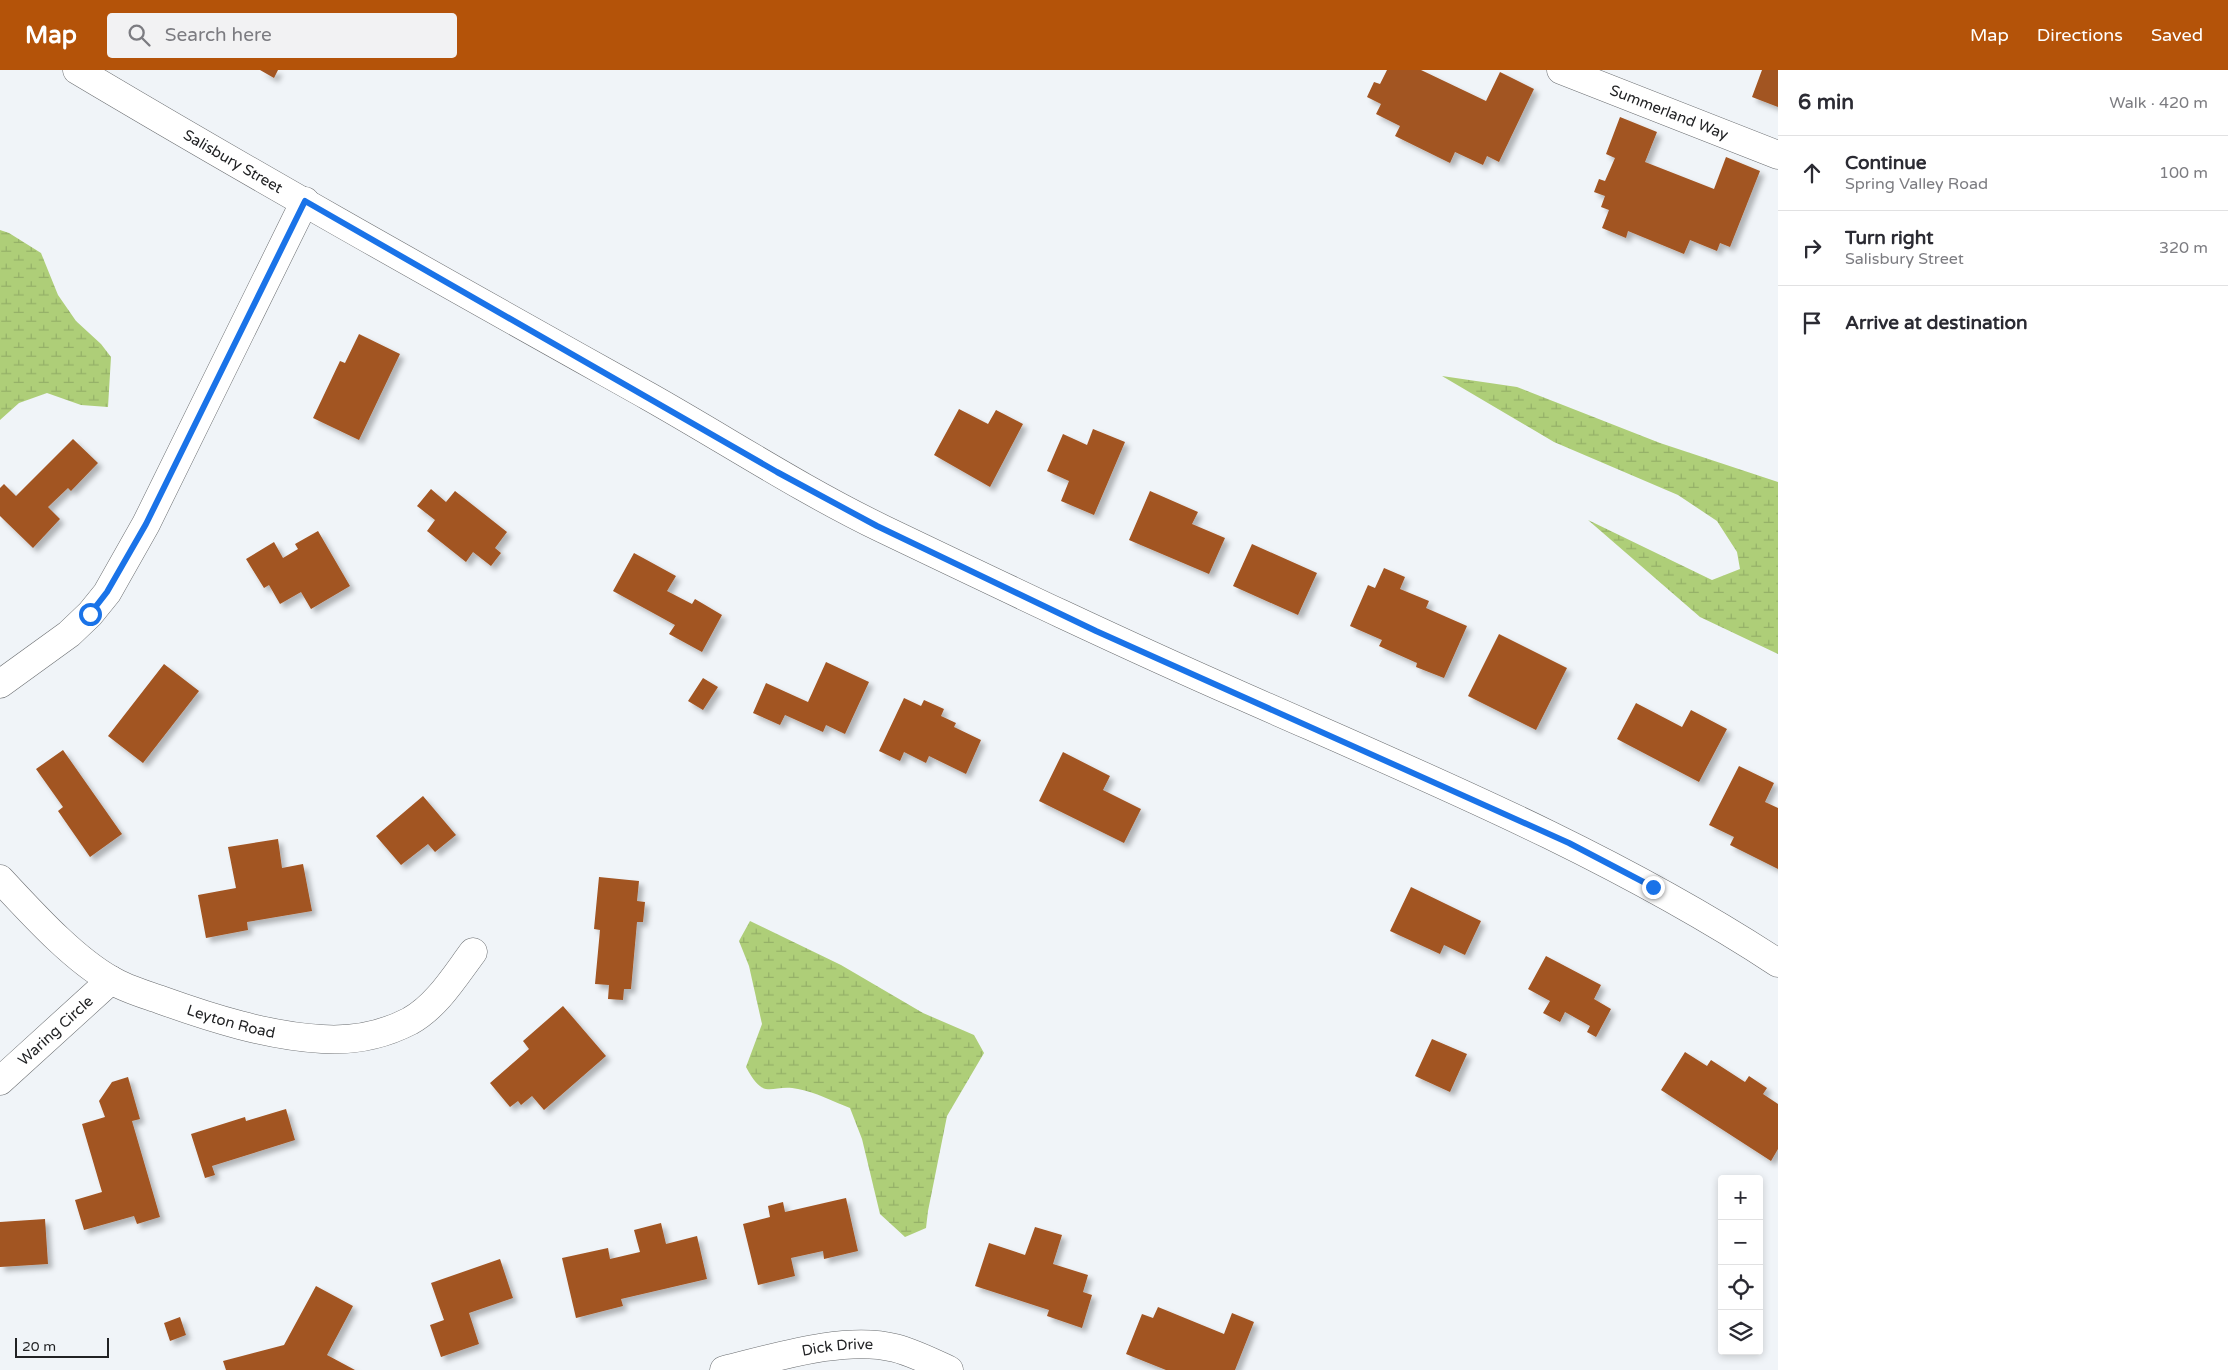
<!DOCTYPE html>
<meta charset="utf-8">
<style>
:root{--surface:#fff;--page:#f2f2f3;--text:#2b2b33;--muted:#7c7c81;--line:#e1e1e2;--accent:#b45309}
body{margin:0;font-family:"Varela Round",sans-serif;background:var(--page);color:var(--text)}
.controls{position:absolute;right:15px;bottom:15px;display:grid;overflow:hidden;border-radius:5px;box-shadow:0 2px 8px #0003}
.controls button{width:45px;height:45px;display:grid;place-items:center;padding:0;border:0;border-bottom:1px solid var(--line);background:var(--surface);color:var(--text);font:25px sans-serif}
.scale{position:absolute;left:15px;bottom:12px;width:94px;box-sizing:border-box;padding-left:5px;border:2px solid #212224;border-top:0;font-size:14px;line-height:18px;white-space:nowrap;color:#212224;-webkit-text-stroke:4px #f0f4f8;paint-order:stroke}
.stop{position:absolute;width:15px;height:15px;margin:-11px;border:4px solid #1a73e8;border-radius:50%;background:#fff}
.stop.end{background:#1a73e8;border-color:#fff;box-shadow:0 1px 5px #0008}
.list{margin:0;padding:0;list-style:none}
h2{display:flex;justify-content:space-between;align-items:center;height:65px;margin:0;padding:0 20px;font-size:21px}
h2 small{font-size:16px;font-weight:400;color:var(--muted)}
.list li{display:grid;grid-template-columns:32px 1fr auto;gap:15px;align-items:center;box-sizing:border-box;height:75px;padding:0 20px;border-top:1px solid var(--line)}
.list b{display:block;font-size:19px;white-space:nowrap}
.list p{margin:0;font-size:16px;white-space:nowrap;color:var(--muted)}
.list em{font-size:16px;font-style:normal;color:var(--muted)}
.icon{flex:none;width:28px;height:28px;fill:none;stroke:currentColor;stroke-width:2;stroke-linecap:round;stroke-linejoin:round}
.map{position:relative;flex:none;width:1778px;height:1300px;overflow:hidden}
header{display:flex;align-items:center;gap:30px;box-sizing:border-box;height:70px;padding:0 25px;background:var(--accent);color:#fff}
header strong{font-size:24px}
nav{display:flex;gap:28px;margin-inline-start:auto;font-size:18px}
.search{width:350px;height:45px;background:var(--page);display:flex;align-items:center;gap:12px;box-sizing:border-box;padding:0 18px;border-radius:5px;color:var(--muted);font-size:19px}
main{display:flex}
aside{flex:1;background:var(--surface)}
.map>svg:first-child{display:block}
.wetland{fill:url(#wetland-marsh)}
.building{fill:#a25421;filter:url(#shadow)}
.lines{fill:none;stroke-linecap:round;stroke-linejoin:round}
.street-casing{stroke:#6a6d70;stroke-width:29}
.secondary-casing{stroke:#6a6d70;stroke-width:29}
.street{stroke:#fff;stroke-width:28}
.secondary{stroke:#fff;stroke-width:28}
.route{stroke:#1a73e8;stroke-width:6}
.labels{text-anchor:middle;stroke-width:5;stroke-linejoin:round;paint-order:stroke}
.street-label{font-size:15px;fill:#212224;stroke:#f0f4f8}
</style>
<header>
<strong>Map</strong>
<div class="search"><svg class="icon" aria-label="search" viewBox="0 0 24 24"><circle cx="10" cy="10" r="6"/><path d="M15 15l6 6"/></svg>Search here</div>
<nav><a>Map</a><a>Directions</a><a>Saved</a></nav>
</header>
<main>
<div class="map">
<svg width="1778" height="1300" viewBox="0 0 1778 1300">
<defs>
<pattern id="wetland-marsh" width="20" height="14" patternUnits="userSpaceOnUse" patternTransform="scale(1.25)"><rect width="20" height="14" fill="#aece78"/><path d="M1 5h8M5 5V1M11 12h8M15 12V8" fill="none" stroke="#95b168"/></pattern>
<filter id="shadow"><feDropShadow dx="4.5" dy="4.5" stdDeviation="2.5" flood-color="#0004"/></filter>
</defs>
<rect width="100%" height="100%" fill="#f0f4f8"/>
<path class="wetland" d="M0,160l9,3 32,20 17,42 18,26 25,23 10,13 -3,50 -27,-2 -34,-12 -28,10 -19,17z
M1442,306l75,11 143,56 118,39v172l-78,-37 -112,-97 124,60 28,-11 -3,-17 -20,-31 -39,-26 -124,-53z
M750,851l91,44 82,48 51,22 10,18 -37,63 -19,95 -2,17 -21,9 -25,-23 -18,-75 -12,-31c-16,-6 -34,-16 -52,-19 -27,-6 -33,14 -52,-22l16,-43 -13,-58 -10,-25z"/>
<path class="building" d="M260,0h18l-4,8z
M1387,0h34l65,31 14,-29 34,17 -35,73 -12,-6 -4,9 -28,-13 -5,11 -55,-27 5,-10 -24,-12 5,-10 -14,-7 7,-15 6,2z
M1762,0h16v37l-26,-10z
M1620,47l37,15 -12,30 69,27 12,-32 34,14 -30,76 -10,-4 -3,8 -27,-11 -6,14 -56,-23 -2,7 -24,-10 7,-18 -8,-3 4,-11 -11,-4 5,-13 6,2 10,-23 -9,-4z
M359,264l41,20 -41,86 -46,-22 27,-57 5,2z
M959,339l29,15 8,-14 27,14 -33,63 -56,-32z
M1093,359l32,13 -31,73 -33,-14 8,-20 -22,-10 16,-37 24,11z
M73,369l25,24 -27,28 -3,-3 -20,19 12,12 -27,29 -33,-32v-28l4,-4 12,12z
M431,419l15,13 9,-11 52,41 -12,16 6,5 -10,13 -18,-14 -7,10 -39,-31 8,-11 -18,-14z
M1150,421l48,21 -6,12 33,14 -16,36 -80,-34z
M318,461l32,55 -39,23 -10,-17 -21,12 -11,-19 -5,3 -18,-29 28,-17 9,16 15,-9 -3,-5z
M1252,474l65,29 -19,42 -65,-29z
M634,483l42,23 -9,15 25,13 3,-5 27,16 -20,37 -33,-18 6,-9 -62,-34z
M1384,498l21,9 -5,12 29,12 -3,7 41,18 -23,52 -28,-11 1,-4 -38,-17 3,-6 -32,-14 18,-41 7,3z
M1499,564l68,34 -31,62 -68,-34z
M826,592l43,20 -24,52 -19,-9 -3,7 -38,-17 -5,10 -27,-12 13,-30 42,19z
M164,594l35,27 -56,72 -35,-27z
M703,608l15,9 -15,23 -15,-9z
M904,628l17,8 3,-6 20,9 -3,7 15,7 -2,4 27,13 -15,34 -37,-18 -3,7 -22,-11 -4,9 -21,-10z
M1636,633l46,24 9,-17 36,19 -28,53 -82,-43z
M63,680l59,84 -32,23 -32,-46 5,-4 -27,-38z
M1063,682l47,24 -7,14 38,19 -17,34 -85,-42z
M1739,696l35,17 -9,19 13,6v61l-48,-24 4,-8 -25,-12z
M423,726l33,39 -21,17 -7,-8 -27,21 -25,-29z
M278,769l4,29 21,-4 9,47 -65,11 1,8 -42,8 -8,-43 38,-7 -8,-41z
M599,807l40,4 -2,20 8,1 -2,20h-6l-6,67h-7l-1,11 -15,-1 1,-14 -14,-1 5,-54 -6,-1z
M1411,817l70,34 -16,34 -21,-10 -4,9 -50,-23z
M1546,886l55,29 -7,14 17,10 -15,28 -9,-5 3,-6 -25,-14 -5,10 -17,-9 7,-12 -22,-12z
M563,936l43,50 -62,54 -12,-14 -11,9 -3,-4 -8,6 -20,-24 39,-34 -6,-8z
M1432,969l35,15 -17,38 -35,-16z
M1685,982l22,14 4,-6 34,22 4,-6 18,12 -4,6 15,10v45l-7,12 -110,-71z
M128,1007l12,42 -8,2 28,96 -23,7 -3,-8 -50,14 -9,-30 27,-8 -20,-68 23,-7 -6,-16 13,-19z
M286,1039l9,31 -83,26 3,9 -10,3 -14,-44 54,-17 1,4z
M846,1128l12,53 -34,8 -1,-8 -32,7 4,18 -37,9 -15,-61 27,-7 -2,-11 15,-4 2,10z
M45,1149l3,45 -48,3v-45z
M661,1153l5,21 31,-8 10,43 -86,20 2,7 -47,12 -14,-60 46,-10 2,11 30,-7 -6,-22z
M1035,1157l27,8 -9,29 35,11 -5,17 9,3 -10,33 -35,-12 2,-6 -74,-24 14,-43 36,12z
M500,1189l13,39 -44,15 10,31 -38,13 -11,-32 14,-5 -13,-37z
M316,1216l37,20 -26,49 28,15h-129l-3,-9 61,-16z
M1158,1237l66,27 8,-21 22,9 -19,48h-69l-40,-16 16,-40 11,4z
M180,1247l6,18 -16,6 -6,-18z"/>
<g class="lines">
<g class="street-casing">
<g id="street">
<path id="s1" d="M1561,0l217,85"/>
<path d="M0,614l69,-50 21,-20 17,-21 39,-69 159,-323"/>
<path id="s2" d="M0,809c31,33 72,79 111,101 15,9 33,14 50,20 50,18 107,36 161,39 30,2 61,-4 88,-18 27,-15 45,-45 63,-69"/>
<path id="s3" d="M0,1011l111,-101"/>
<path id="s4" d="M724,1300c50,-12 121,-35 171,-22 19,5 37,14 54,22"/>
</g>
</g>
<g class="secondary-casing">
<g id="secondary">
<path id="s5" d="M77,0c188,112 380,219 571,326 78,44 154,94 235,133 119,57 238,114 359,167 183,81 368,157 536,267"/>
</g>
</g>
<use href="#street" class="street"/>
<use href="#secondary" class="secondary"/>
</g>
<g class="lines">
<path class="route" d="M90,544l17,-22 39,-68 159,-323 472,271 100,54 219,105 473,212 84,44"/>
</g>
<g class="labels">
<g class="street-label">
<text dy="5" stroke="none"><textPath href="#s1" startOffset="116">Summerland Way</textPath></text>
<text dy="5" stroke="none"><textPath href="#s5" startOffset="181">Salisbury Street</textPath></text>
<text dy="5" stroke="none"><textPath href="#s2" startOffset="278">Leyton Road</textPath></text>
<text dy="5" stroke="none"><textPath href="#s3" startOffset="75">Waring Circle</textPath></text>
<text dy="5" stroke="none"><textPath href="#s4" startOffset="116">Dick Drive</textPath></text>
</g>
</g>
</svg>
<div class="controls">
<button>+</button>
<button>−</button>
<button><svg class="icon" aria-label="locate" viewBox="0 0 24 24"><circle cx="12" cy="12" r="6"/><path d="M12 2v4M12 18v4M2 12h4M18 12h4"/></svg></button>
<button><svg class="icon" aria-label="layers" viewBox="0 0 24 24"><path d="M12 4l9 5-9 5-9-5zM3 14l9 5 9-5"/></svg></button>
</div>
<div class="scale">20 m</div>
<div class="stop" style="left:90px;top:544px"></div>
<div class="stop end" style="left:1653px;top:817px"></div>
</div>
<aside>
<h2>6 min<small>Walk · 420 m</small></h2>
<ul class="list">
<li><svg class="icon" aria-label="ahead" viewBox="0 0 24 24"><path d="M12 20V5M6 11l6-6 6 6"/></svg><div><b>Continue</b><p>Spring Valley Road</p></div><em>100 m</em></li>
<li><svg class="icon" aria-label="right" viewBox="0 0 24 24"><path d="M7 20v-9h11M14 6l5 5-5 5"/></svg><div><b>Turn right</b><p>Salisbury Street</p></div><em>320 m</em></li>
<li><svg class="icon" aria-label="arrive" viewBox="0 0 24 24"><path d="M6 21V4h12l-3 4 3 4H6"/></svg><div><b>Arrive at destination</b></div></li>
</ul>
</aside>
</main>
